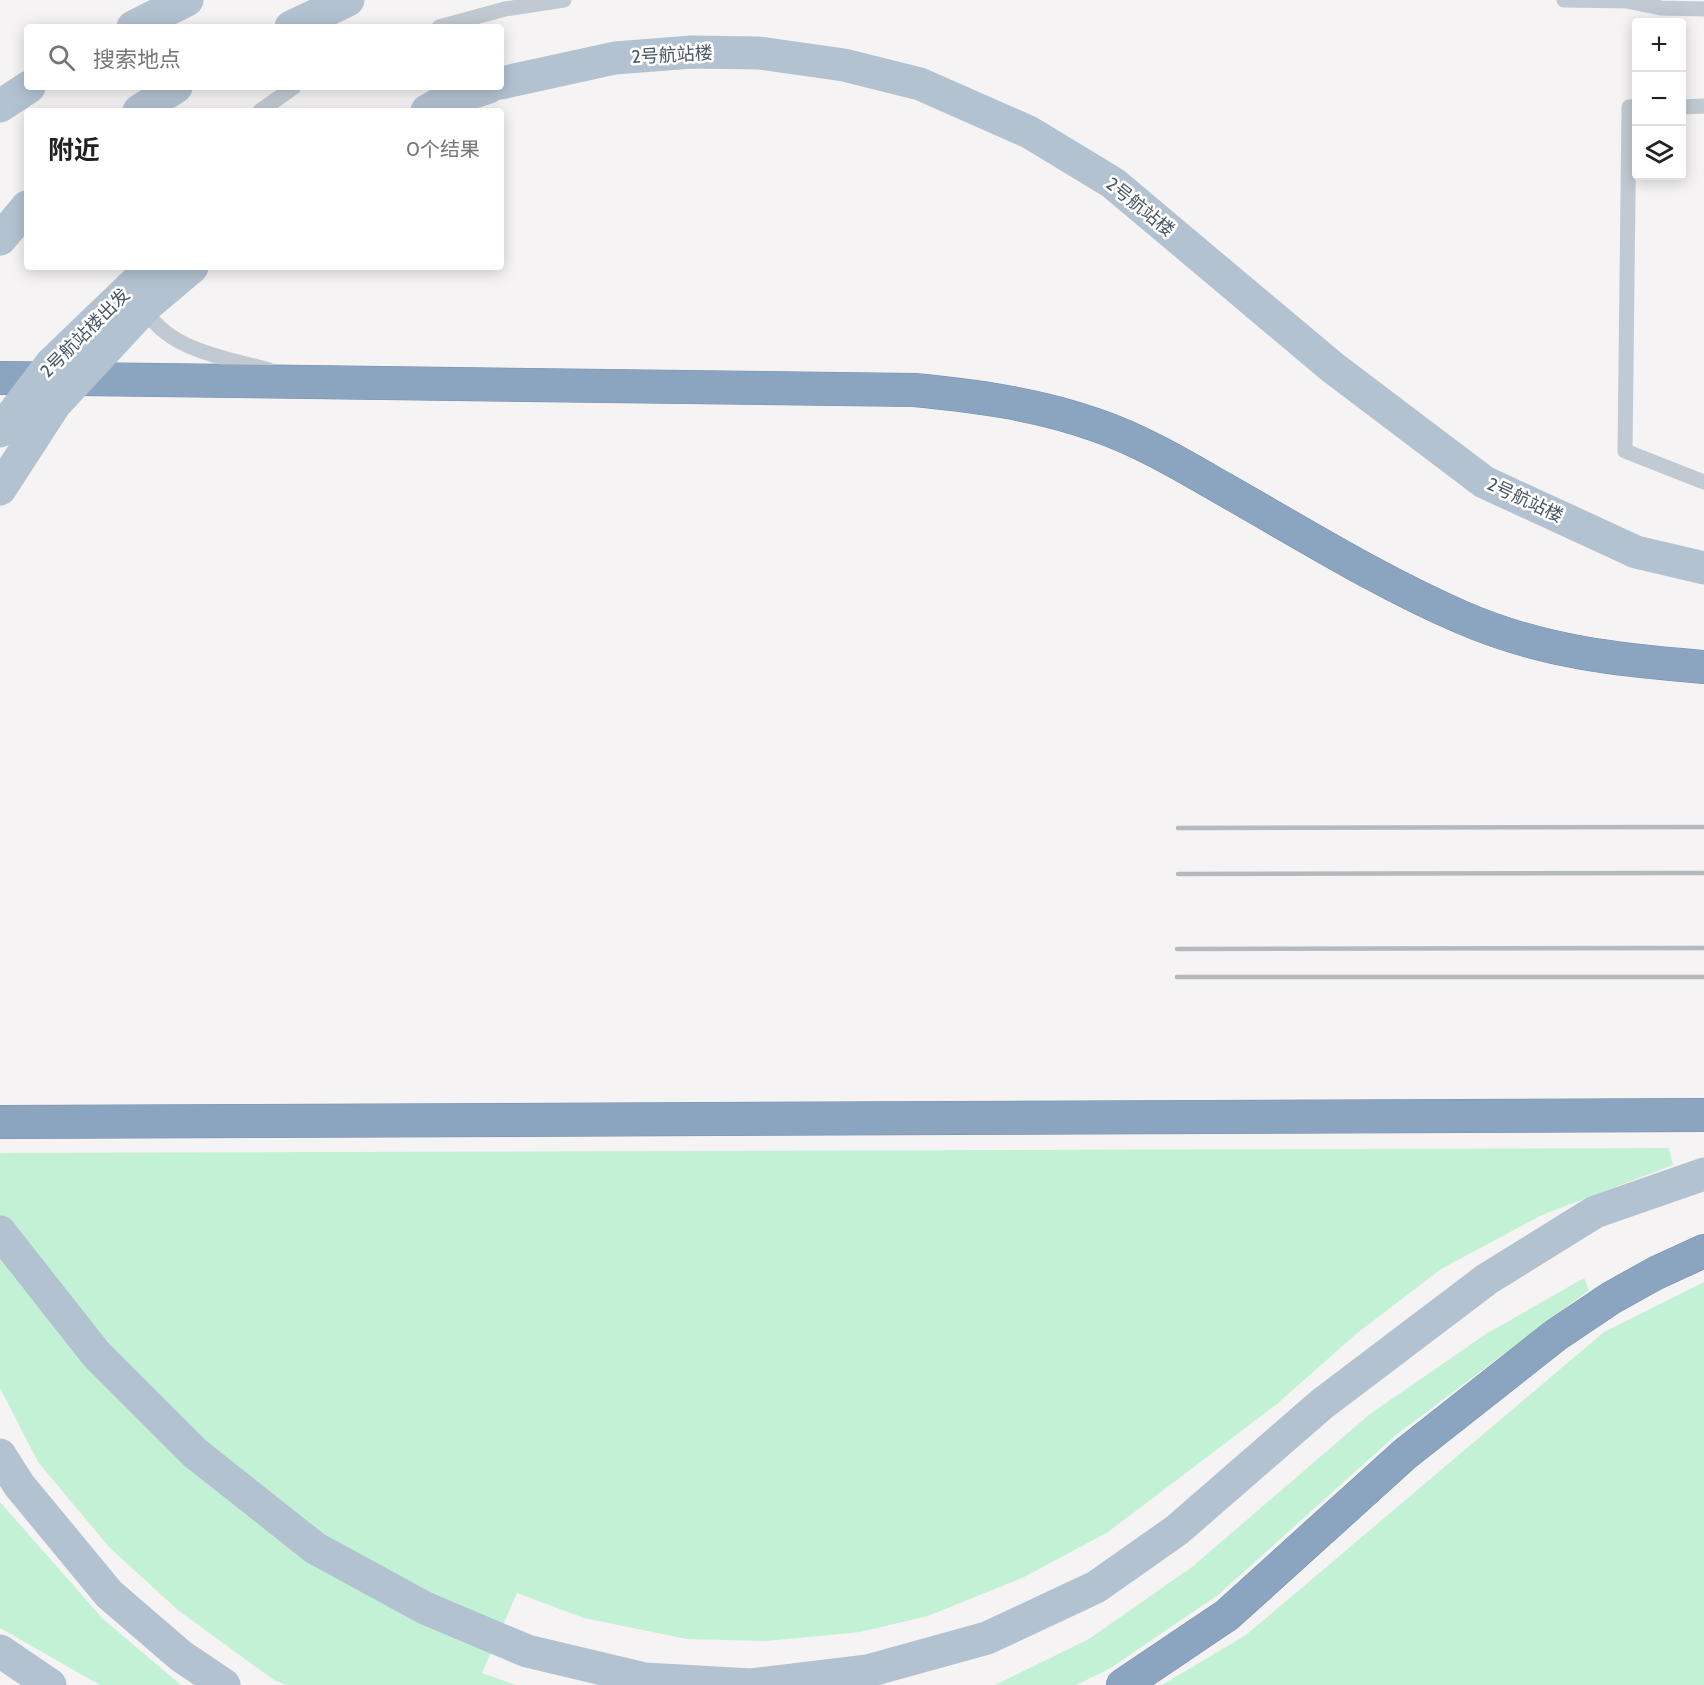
<!DOCTYPE html>
<html lang="zh">
<meta charset="utf-8">
<style>
:root{--surface:#fff;--page:#f6f6f6;--text:#222;--muted:#767676;--line:#e0e0e0}
body{margin:0;font-family:Cabin,"Noto Sans SC",sans-serif;background:var(--page);color:var(--text)}
.controls{position:absolute;right:18px;top:18px;display:grid;overflow:hidden;border-radius:6px;box-shadow:0 3px 15px #0003}
.controls button{width:54px;height:54px;display:grid;place-items:center;padding:0;border:0;border-bottom:2px solid var(--line);background:var(--surface);color:var(--text);font:30px sans-serif}
.list{margin:0;padding:0;list-style:none}
h2{display:flex;justify-content:space-between;align-items:center;height:78px;margin:0;padding:0 24px;font-size:26px}
h2 small{font-size:20px;font-weight:400;color:var(--muted)}
.icon{flex:none;width:33px;height:33px;fill:none;stroke:currentColor;stroke-width:2;stroke-linecap:round;stroke-linejoin:round}
.map{position:relative;flex:none;width:1704px;height:1685px;overflow:hidden}
.search{position:absolute;background:var(--surface);box-shadow:0 3px 15px #0003;left:24px;top:24px;width:480px;height:66px;display:flex;align-items:center;gap:15px;box-sizing:border-box;padding:0 21px;border-radius:6px;color:var(--muted);font-size:22px}
.panel{position:absolute;background:var(--surface);box-shadow:0 3px 15px #0003;left:24px;top:108px;width:480px;height:162px;border-radius:6px}
.map>svg:first-child{display:block}
.green{fill:#c3f1d5}
.lines{fill:none;stroke-linecap:round;stroke-linejoin:round}
.highway-casing{stroke:#7690ad;stroke-width:34}
.lane{stroke:#c1cad2;stroke-width:15}
.primary{stroke:#b3c2d1;stroke-width:33}
.highway{stroke:#8ba5c1;stroke-width:33}
.rail{stroke:#b5b8bd;stroke-width:4.5}
.primary-bridge{stroke:#b3c2d1;stroke-width:33}
.labels{text-anchor:middle;stroke-width:5;stroke-linejoin:round;paint-order:stroke}
.street-label{font-size:18px;fill:#4a5661;stroke:#fff}
</style>
<div class="map">
<svg width="1704" height="1685" viewBox="0 0 1704 1685">
<rect width="100%" height="100%" fill="#f5f3f3"/>
<path class="green" d="M1669,1148l4,17 -131,50 -101,54 -85,65 -79,70 -169,128 -84,45 -96,39 -68,16 -93,9 -80,-2 -103,-21 -67,-25 -35,80 34,12h-230l-12,-5 -95,-69 -69,-63 -72,-86 -38,-74v-235z
M1584,1278l5,12 -193,145 -178,160 -109,74 -33,16h-81l94,-46 103,-72 178,-153 116,-80z
M1704,1282v403h-542l84,-50 358,-303z
M0,1502l103,117 78,66h-81l-100,-57z"/>
<g class="lines">
<g class="highway-casing">
<path id="highway" d="M0,378l914,12c62,6 123,14 182,35 44,15 86,40 126,63 78,44 156,93 239,129 80,35 157,43 243,50
M0,1122l1704,-7
M1123,1685l104,-70 178,-161 151,-119 55,-37 45,-25 48,-22"/>
</g>
<path class="lane" d="M1564,0l62,1 35,7 43,1
M439,27l66,-18 59,-9
M1636,107h-7l-4,344 79,31
M1682,107l22,-1
M260,111l34,-24
M143,305c21,45 83,53 126,65"/>
<path class="primary" d="M133,27l54,-27
M291,27l57,-27
M501,83l114,-25 77,-6 67,1 85,12 76,19 109,48 84,51 219,184 152,115 152,70 68,16
M0,106l29,-19
M139,111l37,-24
M427,111l16,-9 46,-15
M0,239l27,-32
M0,1232l96,122 99,99 120,95 110,60 102,43 118,28 106,6 117,-14 119,-33 109,-51 81,-57 145,-126 165,-125 108,-67 109,-38
M0,1455l19,30 90,109 72,62 43,29
M0,1651l50,34"/>
<use href="#highway" class="highway"/>
<path class="rail" d="M1178,828l526,-1
M1178,874l526,-1
M1177,949l527,-1
M1177,977h527"/>
<path class="primary-bridge" d="M0,431l51,-67 101,-97
M0,489l55,-85 93,-100 44,-37"/>
</g>
<g class="labels">
<g class="street-label">
<text transform="translate(672 55) rotate(-3)" y="6">2号航站楼</text>
<text transform="translate(1140 207) rotate(39)" y="6">2号航站楼</text>
<text transform="translate(85 333) rotate(-45)" y="6">2号航站楼出发</text>
<text transform="translate(1525 500) rotate(25)" y="6">2号航站楼</text>
</g>
</g>
</svg>
<div class="controls">
<button>+</button>
<button>−</button>
<button><svg class="icon" aria-label="layers" viewBox="0 0 24 24"><path d="M12 4l9 5-9 5-9-5zM3 14l9 5 9-5"/></svg></button>
</div>
<div class="search"><svg class="icon" aria-label="search" viewBox="0 0 24 24"><circle cx="10" cy="10" r="6"/><path d="M15 15l6 6"/></svg>搜索地点</div>
<section class="panel">
<h2>附近<small>0个结果</small></h2>
<ul class="list">
</ul>
</section>
</div>
